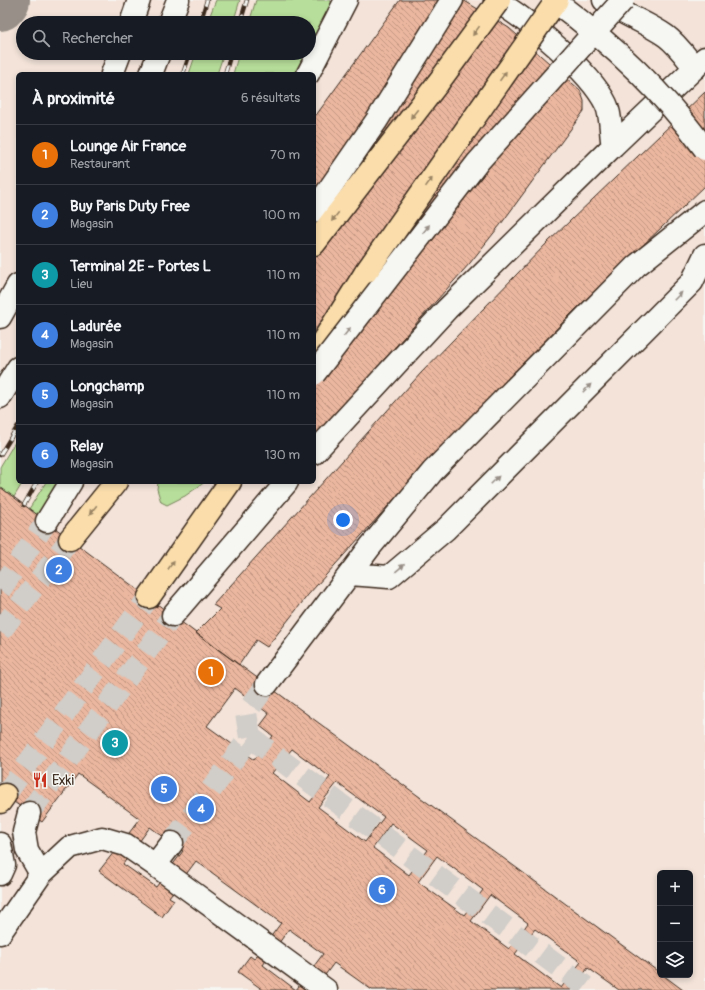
<!DOCTYPE html>
<html lang="fr">
<meta charset="utf-8">
<style>
:root{--surface:#171b24;--page:#20242c;--text:#f1f3f6;--muted:#9ea1a6;--line:#363941;--accent:#ea580c}
body{margin:0;font-family:Pangolin,sans-serif;background:var(--page);color:var(--text)}
.controls{position:absolute;right:12px;bottom:12px;display:grid;overflow:hidden;border-radius:6px;box-shadow:0 2px 6px #0003}
.controls button{width:36px;height:36px;display:grid;place-items:center;padding:0;border:0;border-bottom:1px solid var(--line);background:var(--surface);color:var(--text);font:20px sans-serif}
.you{position:absolute;left:343px;top:520px;width:14px;height:14px;margin:-10px;border:3px solid #fff;border-radius:50%;background:#1a73e8;box-shadow:0 0 0 6px #1a73e833}
.badge{display:grid;place-items:center;width:26px;height:26px;border-radius:50%;background:var(--accent);color:#fff;font-size:13px;font-weight:700}
.pin{position:absolute;translate:-50% -50%;border:2px solid #fff;box-shadow:0 1px 4px #0006}
.list{margin:0;padding:0;list-style:none}
h2{display:flex;justify-content:space-between;align-items:center;height:52px;margin:0;padding:0 16px;font-size:17px}
h2 small{font-size:13px;font-weight:400;color:var(--muted)}
.list li{display:grid;grid-template-columns:26px 1fr auto;gap:12px;align-items:center;box-sizing:border-box;height:60px;padding:0 16px;border-top:1px solid var(--line)}
.list b{display:block;font-size:15px;white-space:nowrap}
.list p{margin:0;font-size:13px;white-space:nowrap;color:var(--muted)}
.list em{font-size:13px;font-style:normal;color:var(--muted)}
.icon{flex:none;width:22px;height:22px;fill:none;stroke:currentColor;stroke-width:2;stroke-linecap:round;stroke-linejoin:round}
.map{position:relative;flex:none;width:705px;height:990px;overflow:hidden}
.search{position:absolute;background:var(--surface);box-shadow:0 2px 6px #0003;left:16px;top:16px;width:300px;height:44px;display:flex;align-items:center;gap:10px;box-sizing:border-box;padding:0 14px;border-radius:22px;color:var(--muted);font-size:15px}
.panel{position:absolute;background:var(--surface);box-shadow:0 2px 6px #0003;left:16px;top:72px;width:300px;height:412px;border-radius:6px}
.map>svg:first-child{display:block}
.built{fill:#f3e3d9;fill-rule:evenodd}
.grass{fill:#b7de9a;stroke:#79845c}
.lines{fill:none;stroke-linecap:round;stroke-linejoin:round}
.taxiway{stroke:#989088;stroke-width:52}
.building{fill:url(#building-back-hatch);stroke:#3b2a1e;fill-rule:evenodd}
.minor-tunnel{stroke:#d1cdc8;stroke-width:22;stroke-dasharray:22 11;stroke-linecap:butt}
.major-tunnel{stroke:#d1cdc8;stroke-width:22;stroke-dasharray:22 11;stroke-linecap:butt}
.minor-casing{stroke:#3b2a1e;stroke-width:25}
.major-casing{stroke:#3b2a1e;stroke-width:25}
.minor{stroke:#f6f6f2;stroke-width:22}
.major{stroke:#faddab;stroke-width:22}
.rail-casing{stroke:#3b2a1e;stroke-width:4.5}
.rail{stroke:#f6f6f2;stroke-width:3;stroke-dasharray:9;stroke-linecap:butt}
.minor-bridge-casing{stroke:#3b2a1e;stroke-width:25;stroke-linecap:butt}
.major-bridge-casing{stroke:#3b2a1e;stroke-width:25;stroke-linecap:butt}
.minor-bridge{stroke:#f6f6f2;stroke-width:22}
.major-bridge{stroke:#faddab;stroke-width:22}
.oneway{fill:#9a8464}
.oneway2{fill:#989088}
.labels{text-anchor:middle;stroke-width:3;stroke-linejoin:round;paint-order:stroke}
.poi-label{font-size:14px;fill:#3b2a1e;stroke:#f6f6f2;text-anchor:start}
</style>
<div class="map">
<svg width="705" height="990" viewBox="0 0 705 990">
<defs>
<pattern id="building-back-hatch" width="6" height="6" patternUnits="userSpaceOnUse"><rect width="6" height="6" fill="#ecb79f"/><path d="M-1 5l2 2M0 0l6 6M5-1l2 2" fill="none" stroke="#c09581"/></pattern>
</defs>
<rect width="100%" height="100%" fill="#f6f6f2"/>
<filter id="ink" filterUnits="userSpaceOnUse"><feTurbulence type="fractalNoise" baseFrequency=".025" numOctaves="2"/><feDisplacementMap in="SourceGraphic" scale="8" xChannelSelector="R" yChannelSelector="G"/><feConvolveMatrix kernelMatrix="1 2 1 2 8 2 1 2 1" color-interpolation-filters="sRGB"/></filter>
<g filter="url(#ink)">
<path class="built" d="M0,0h705v990h-705zM23,23h286v30h-286zM18,74h296v408h-296zM660,873h30v102h-30z"/>
<path class="grass" d="M216,0h24l-7,23h-26z
M256,0h74l2,3 -23,43v-23h-60z
M196,53h28l-7,21h-28z
M239,53h66l-11,21h-61z
M18,437v45h5l-9,15 -14,-10v-20z
M46,482h15l-20,35 -12,-8z
M158,482h47l-20,14 -18,9 -6,-3 -4,-13z"/>
<g class="lines">
<path class="taxiway" d="M0,5l4,-5"/>
</g>
<path class="building" d="M400,0h63l46,28 71,62 4,11v10l-83,113 -31,39 -90,101 -66,78v-324z
M705,92v94l-130,124 -133,136 -134,149 -41,52 -11,-7 -17,25 -43,-32 24,-24 -7,-4 208,-232 127,-131z
M0,487l196,146 464,340v2h3l20,15h-64l-31,-22 -16,22h-200l-38,-27 -20,27h-51l-25,-18 12,-16 4,3 27,-36 -85,-62 -27,36 5,3 -12,17 -63,-46 41,-52 -62,-45 -36,48 -42,-30zM235,688l34,26 -9,12 13,10 -19,24 -47,-34zM292,749l38,28 -20,25 -38,-29zM337,783l47,34 -19,25 -47,-35zM391,823l37,27 -19,25 -36,-27zM150,827l33,24 -27,36 -33,-23zM437,856l46,34 -19,25 -46,-33zM490,895l38,28 -19,26 -38,-28zM289,929l34,25 -27,36 -33,-25zM535,929l46,33 -20,26 -46,-34z"/>
<g class="lines">
<path class="minor-tunnel" d="M0,590l47,-69
M250,737l340,253
M29,813l144,-198
M172,843l78,-106 -4,-24 21,-29"/>
<path class="major-tunnel" d="M0,632l70,-93
M5,795l144,-198"/>
<g class="minor-casing">
<path id="minor" d="M604,0c19,15 42,22 62,36 11,8 20,21 29,32
M131,23l8,-23
M169,23l9,-23
M112,74l8,-21
M151,74l8,-21
M308,74l38,-74
M613,146l92,-88
M314,211l63,-91 75,-120
M0,317l18,-32
M0,397l18,-29
M314,453l133,-144 166,-163c-3,-13 -1,-30 -7,-42 -16,-33 -79,-85 -111,-104
M47,521l24,-39
M350,574l39,3 57,-48 246,-247 13,-27
M173,615l114,-133
M267,684l103,-137 63,-76 203,-205 69,-55
M29,813l-5,19 3,18 14,24
M0,844l4,21 -4,9
M155,865l17,-22
M0,933l41,-59 29,-27 32,-9 24,7 29,20 171,125"/>
</g>
<g class="major-casing">
<path id="major" d="M314,244l124,-161
M314,355l52,-83
M70,539l46,-57
M149,597l81,-115
M0,802l5,-7"/>
</g>
<use href="#minor" class="minor"/>
<use href="#major" class="major"/>
<g class="rail-casing">
<path id="rail" d="M200,23l7,-23
M240,23l7,-23
M183,74l7,-21
M225,74l6,-21
M0,455l18,-29
M24,505l13,-23"/>
</g>
<use href="#rail" class="rail"/>
<g class="minor-bridge-casing">
<path id="minor-bridge" d="M553,0c57,42 110,92 152,149
M314,374l164,-212 145,-162"/>
</g>
<g class="major-bridge-casing">
<path id="major-bridge" d="M438,83l61,-83
M366,272l191,-272"/>
</g>
<use href="#minor-bridge" class="minor-bridge"/>
<use href="#major-bridge" class="major-bridge"/>
</g>
<defs><path id="oneway-solid" d="M-6-.8H1V-3.2L6.5 0L1 3.2V.8H-6Z"/></defs>
<g class="oneway">
<use href="#oneway-solid" transform="translate(476 31) rotate(126)"/>
<use href="#oneway-solid" transform="translate(503 76) rotate(-55)"/>
<use href="#oneway-solid" transform="translate(414 114) rotate(128)"/>
<use href="#oneway-solid" transform="translate(429 182) rotate(-55)"/>
<use href="#oneway-solid" transform="translate(335 217) rotate(128)"/>
<use href="#oneway-solid" transform="translate(93 510) rotate(129)"/>
<use href="#oneway-solid" transform="translate(171 565) rotate(-55)"/>
</g>
<g class="oneway2">
<use href="#oneway-solid" transform="translate(426 229) rotate(-52)"/>
<use href="#oneway-solid" transform="translate(678 296) rotate(-45)"/>
<use href="#oneway-solid" transform="translate(347 332) rotate(-52)"/>
<use href="#oneway-solid" transform="translate(587 388) rotate(-45)"/>
<use href="#oneway-solid" transform="translate(495 480) rotate(-45)"/>
<use href="#oneway-solid" transform="translate(400 568) rotate(-40)"/>
</g>
</g>
<defs>
<g id="restaurant-bare" transform="scale(1.2)"><path d="M-5-6h1v4h1v-4h1v4h1v-4h1v5L-1.5 .5V6h-2V.5L-5-1ZM5-6V6H3V1.5H1.5Q1.5-4 5-6Z" fill="#c8321e" stroke="#f6f6f2" stroke-width="2.5" paint-order="stroke"/></g>
</defs>
<g fill-rule="evenodd">
<use href="#restaurant-bare" x="40" y="780"/>
</g>
<g class="labels">
<g class="poi-label">
<text x="52" y="785">Exki</text>
</g>
</g>
</svg>
<div class="controls">
<button>+</button>
<button>−</button>
<button><svg class="icon" aria-label="layers" viewBox="0 0 24 24"><path d="M12 4l9 5-9 5-9-5zM3 14l9 5 9-5"/></svg></button>
</div>
<div class="you"></div>
<div class="pin badge" style="left:211px;top:672px;background:#e8710a">1</div>
<div class="pin badge" style="left:59px;top:570px;background:#3f7fe0">2</div>
<div class="pin badge" style="left:115px;top:743px;background:#0f9aa8">3</div>
<div class="pin badge" style="left:201px;top:809px;background:#3f7fe0">4</div>
<div class="pin badge" style="left:164px;top:789px;background:#3f7fe0">5</div>
<div class="pin badge" style="left:382px;top:890px;background:#3f7fe0">6</div>
<div class="search"><svg class="icon" aria-label="search" viewBox="0 0 24 24"><circle cx="10" cy="10" r="6"/><path d="M15 15l6 6"/></svg>Rechercher</div>
<section class="panel">
<h2>À proximité<small>6 résultats</small></h2>
<ul class="list">
<li><span class="badge" style="background:#e8710a">1</span><div><b>Lounge Air France</b><p>Restaurant</p></div><em>70 m</em></li>
<li><span class="badge" style="background:#3f7fe0">2</span><div><b>Buy Paris Duty Free</b><p>Magasin</p></div><em>100 m</em></li>
<li><span class="badge" style="background:#0f9aa8">3</span><div><b>Terminal 2E - Portes L</b><p>Lieu</p></div><em>110 m</em></li>
<li><span class="badge" style="background:#3f7fe0">4</span><div><b>Ladurée</b><p>Magasin</p></div><em>110 m</em></li>
<li><span class="badge" style="background:#3f7fe0">5</span><div><b>Longchamp</b><p>Magasin</p></div><em>110 m</em></li>
<li><span class="badge" style="background:#3f7fe0">6</span><div><b>Relay</b><p>Magasin</p></div><em>130 m</em></li>
</ul>
</section>
</div>
